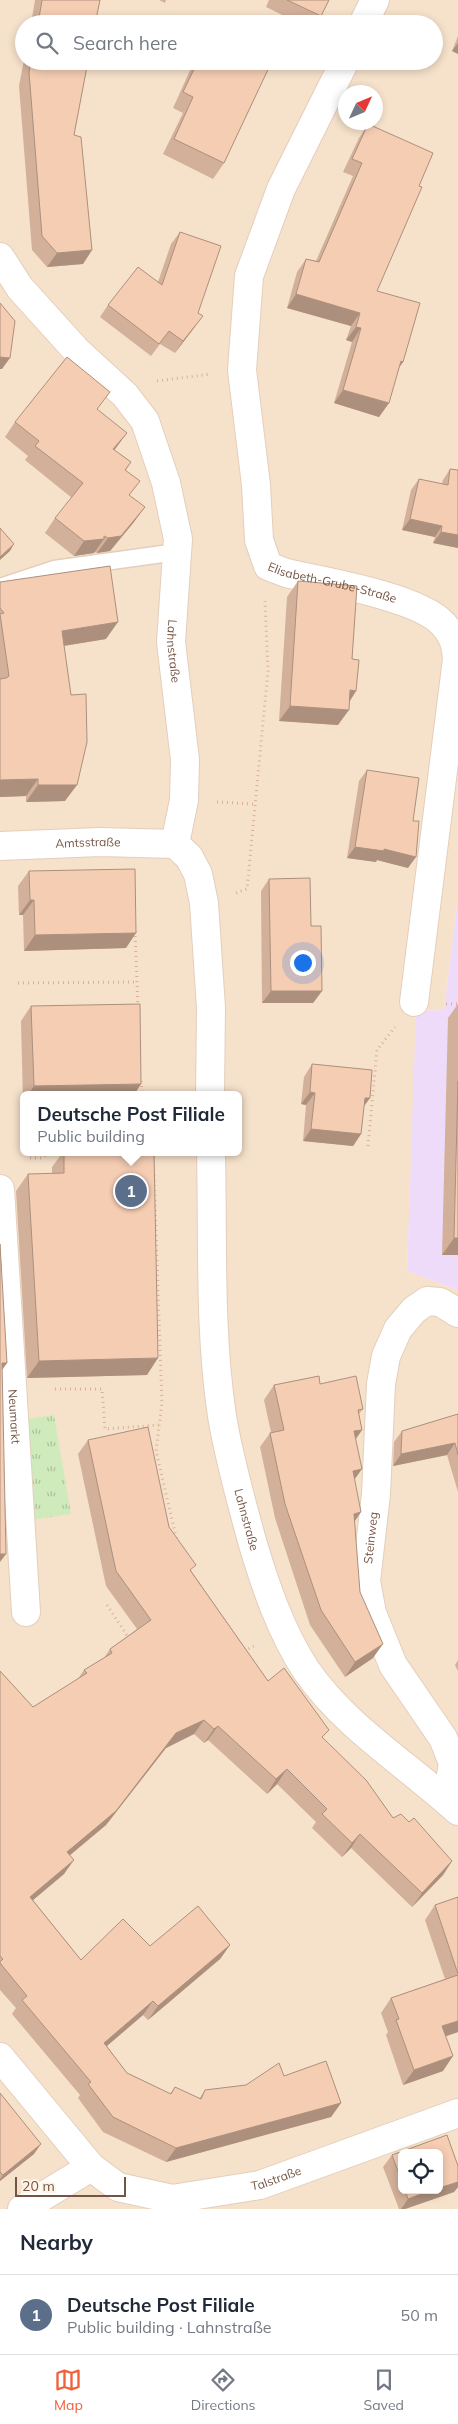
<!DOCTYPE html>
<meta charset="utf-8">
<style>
:root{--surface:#fff;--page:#f2f2f3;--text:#1f2937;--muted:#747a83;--line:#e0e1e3;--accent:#f06039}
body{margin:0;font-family:Mulish,sans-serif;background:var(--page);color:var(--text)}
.controls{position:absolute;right:15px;bottom:15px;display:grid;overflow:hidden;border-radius:8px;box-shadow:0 2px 8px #0003}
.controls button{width:45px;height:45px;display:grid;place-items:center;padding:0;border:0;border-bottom:1px solid var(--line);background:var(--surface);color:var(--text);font:25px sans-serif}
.compass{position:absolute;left:338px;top:85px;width:45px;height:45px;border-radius:50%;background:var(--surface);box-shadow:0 2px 8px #0003;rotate:46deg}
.scale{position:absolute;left:15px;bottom:12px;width:111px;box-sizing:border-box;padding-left:5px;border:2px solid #745545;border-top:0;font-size:14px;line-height:18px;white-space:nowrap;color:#745545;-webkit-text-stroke:4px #fff4e5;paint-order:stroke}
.you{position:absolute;left:302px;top:962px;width:18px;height:18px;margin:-12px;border:4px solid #fff;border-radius:50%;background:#1a73e8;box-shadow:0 0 0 8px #1a73e833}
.badge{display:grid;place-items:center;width:32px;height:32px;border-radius:50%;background:var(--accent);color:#fff;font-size:16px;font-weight:700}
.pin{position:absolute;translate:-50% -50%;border:2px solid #fff;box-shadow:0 1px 5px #0006}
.popup{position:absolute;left:20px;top:1091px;width:222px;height:65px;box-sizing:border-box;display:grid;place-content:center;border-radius:8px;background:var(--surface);filter:drop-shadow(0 1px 4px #0005);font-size:16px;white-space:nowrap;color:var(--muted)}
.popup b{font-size:19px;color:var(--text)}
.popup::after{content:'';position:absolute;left:50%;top:100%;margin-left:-10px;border:10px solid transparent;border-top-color:var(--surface)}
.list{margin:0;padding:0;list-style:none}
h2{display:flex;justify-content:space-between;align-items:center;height:65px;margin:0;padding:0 20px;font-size:21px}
h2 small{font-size:16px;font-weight:400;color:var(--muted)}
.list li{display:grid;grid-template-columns:32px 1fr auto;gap:15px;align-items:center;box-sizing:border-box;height:80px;padding:0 20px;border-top:1px solid var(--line)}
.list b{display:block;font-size:19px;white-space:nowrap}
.list p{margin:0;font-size:16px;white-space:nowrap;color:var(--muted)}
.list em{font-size:16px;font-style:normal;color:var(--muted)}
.icon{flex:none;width:28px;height:28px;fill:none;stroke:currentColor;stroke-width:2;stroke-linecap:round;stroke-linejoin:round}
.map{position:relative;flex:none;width:458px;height:2209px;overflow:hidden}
.search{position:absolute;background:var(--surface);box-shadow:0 2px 8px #0003;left:15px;right:15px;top:15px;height:55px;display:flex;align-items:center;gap:12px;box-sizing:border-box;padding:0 18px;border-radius:28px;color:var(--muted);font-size:19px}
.sheet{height:145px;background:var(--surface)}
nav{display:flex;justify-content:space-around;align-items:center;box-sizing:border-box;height:70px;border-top:1px solid var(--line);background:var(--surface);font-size:14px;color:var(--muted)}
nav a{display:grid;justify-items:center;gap:2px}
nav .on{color:var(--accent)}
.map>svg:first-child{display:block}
.residential{fill:#f6e2cb;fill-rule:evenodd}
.education{fill:#eedbf9}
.park{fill:url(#park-tufts)}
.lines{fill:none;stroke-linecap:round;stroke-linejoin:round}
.lane-casing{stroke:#e4cebc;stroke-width:19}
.street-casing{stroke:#e4cebc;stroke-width:30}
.path{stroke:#d9b097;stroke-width:3;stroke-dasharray:1 4;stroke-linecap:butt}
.lane{stroke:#fff;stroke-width:16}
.street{stroke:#fff;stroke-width:28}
.wall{fill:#d3b09a;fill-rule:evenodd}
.shaded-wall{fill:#ac907d}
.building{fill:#f5cdb3;stroke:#ac907d}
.labels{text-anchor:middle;stroke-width:4.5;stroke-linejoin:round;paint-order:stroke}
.street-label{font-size:12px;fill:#745545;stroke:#fff4e5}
</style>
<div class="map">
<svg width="458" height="2209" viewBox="0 0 458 2209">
<defs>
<pattern id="park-tufts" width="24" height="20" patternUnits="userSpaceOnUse" patternTransform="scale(1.25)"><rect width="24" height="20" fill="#cfebbc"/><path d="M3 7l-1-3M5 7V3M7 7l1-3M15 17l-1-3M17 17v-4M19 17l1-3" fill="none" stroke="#adc19b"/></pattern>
</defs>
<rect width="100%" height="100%" fill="#fef1dd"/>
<path class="residential" d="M0,0h458v896l-14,114 -27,1 -10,260 51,19v919h-458zM24,24h410v37h-410zM346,92h30v30h-30zM23,1095h215v57h-215zM402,2153h37v37h-37z"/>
<path class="education" d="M458,896v394l-51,-19 9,-260 28,-1z"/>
<path class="park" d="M54,1415l17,99 -40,6 -5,-101z"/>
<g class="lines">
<g class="lane-casing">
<path id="lane" d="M0,587l54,-18 123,-17"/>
</g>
<g class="street-casing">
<g id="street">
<path d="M363,24l12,-24"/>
<path id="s1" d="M345,61l-64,128 -32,87 -7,94 14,115 3,55 9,26 18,7c37,8 133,24 157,51 10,11 13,20 14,35l-43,343"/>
<path id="s2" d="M0,257l20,31 56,62 49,45 20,26 21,62 12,56 -7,103 14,118 -1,40 -9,44 14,13 9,17 6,29 7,105 -1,87"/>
<path id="s3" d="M0,846l100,-4 75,2"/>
<path id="s4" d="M211,1152c2,88 -2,178 11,264 7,43 19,84 30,125 13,44 29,91 54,129 39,57 102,95 152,141"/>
<path id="s5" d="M0,1189l26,423"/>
<path id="s6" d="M447,1801l6,-38 -10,-25 -50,-73 -21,-52 -6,-32 10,-87 5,-110 5,-28 12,-27 16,-19 13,-9 13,1 18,11"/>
<path id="s7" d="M0,2057l91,110 27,20 54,12 88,-14 198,-72"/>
<path d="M22,2209l69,-42"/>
</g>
</g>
<path class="path" d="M157,381l54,-7
M217,802l37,2
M236,893l11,-4 21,-218 -3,-70
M135,931l3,76
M18,983l119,-1
M446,1004h12
M141,1081l1,14
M368,1146l9,-96 18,-23
M30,1158h13l4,-6
M154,1175l8,228 -6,48 21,90
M55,1389h47l3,40 54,-4
M107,1605l23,35
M244,1651l12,-6"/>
<use href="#lane" class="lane"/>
<use href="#street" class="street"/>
</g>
<path class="wall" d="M35,0h65l-5,24h-64z
M159,0h7l-1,3z
M269,0h60l-8,16 -5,8h-15l-35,-17z
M458,36v18l-6,-3z
M24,60v1h64l-14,74 18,115 -9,14 -36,3 -15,-17 -13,-164z
M196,61h76l-48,102 -11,16 -50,-25 20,-41 -10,-5 19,-42z
M368,124l51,62 -42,105 26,71 -5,7 -9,34 -10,14 -45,-14 18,-61 -6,-2 5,-14 -64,-18 10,-36 9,-13 10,2 37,-85 -10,-4 16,-34z
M180,232l18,81 -4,15 -19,25 -15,-9 -9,12 -51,-39 8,-12 50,-23 13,-38z
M97,410l17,40 17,12 -5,8 8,52 -24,29 -13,2 -2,-1 -1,1 -20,3 -29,-23 10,-15 17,-20 -47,-38 3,-4 -23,-19 10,-15z
M450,469l8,79 -25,-5 2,-6 -33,-7 9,-40 8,-11 23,5 1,-4z
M298,581l54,78 4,32 -6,10 -12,24 -59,-4 8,-124z
M0,582l106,57 -42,7 1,155 -39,1v-6l-26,1z
M367,770l46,51 -5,47 -31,-8 -1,2 -29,-4 12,-77z
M29,871l97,77 -102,3 -1,-36h-4l-1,-29z
M269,879l42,47 11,65 -9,12h-51l-1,-112z
M458,1004v251h-16l6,-237z
M31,1006l103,89h-110v7h-1l-2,-81z
M312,1064l58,34 -6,8 -3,28 -8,12 -50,-5 3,-36 -5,-1 3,-27z
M63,1152h91l-7,223 -120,3 -11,-187 12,-17h24v-7z
M320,1384l43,25 -4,5 3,16 -6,9 -2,41v42l6,70 13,66 -28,19 -35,-52 -35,-107 -15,-71 10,-14 1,-1 -7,-32 10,-15z
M458,1414v78l-11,-37 -54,11 1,-24 8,-11z
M88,1440l81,87 23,45 76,109 55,57 70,80 16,4 43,39 -9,14 -31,32 -61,-59 -9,9 -30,-29 4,-6 -39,-38 -10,10 -59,-54 -4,3 -10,-9 -28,14 -60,77 -36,30 -6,19 -31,26 48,60 69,-14 80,-1 -10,14 -72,61 -5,-5 -36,31 20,27 43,21 5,-7 24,12 6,-9 41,-5 38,-9 57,27 -10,14 -165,45 -63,-30 -25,-34 2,-3 -68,-81 4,-6 -16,-18v-319l33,36 44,-27 7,-10 20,-12 6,-9 27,-20 -31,-43 -28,-132z
M458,1660v11l-3,-6z
M458,1897v135l-12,4 -3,35 -40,14 -17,-50 2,-3 -7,-19 10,-15 54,-19 -20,-59 10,-15z
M0,2093l34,61 -34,27z
M447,2135l11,31v21l-4,5 -49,17h-6l-16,-42 9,-12zM402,2153h37v37h-37z"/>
<path class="shaded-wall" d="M458,43v11l-6,-3z
M92,250l-9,14 -36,3 10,-14z
M296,294l64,19 -9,13 -64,-18z
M203,316l-9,12 -19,25 8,-12z
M356,327l5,1 -9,14 -6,-2z
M0,357l10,1 -8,11h-2z
M401,361l2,1 -9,13z
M343,390l46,13 -10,14 -45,-14z
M127,433l-11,15 -14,15 11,-14z
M145,507l-11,15 -24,29 -13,2 11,-15z
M410,519l32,7 -7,11 -33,-7z
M441,532l17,3v13l-25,-5z
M104,539l-10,14 -20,3 10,-15z
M14,544l-4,7 -10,9v-3z
M118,622l-12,17 -56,9 12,-17z
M350,690l6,1 -10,16z
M290,706l59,4 -11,15 -59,-4z
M38,779l-12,17 -26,1v-17z
M38,785h39l-12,16 -39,1z
M355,847l29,2 32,8 -8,11 -31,-8 -1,2 -29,-4z
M30,900h4l-11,15h-4z
M136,933l-10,15 -102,3 11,-16z
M271,991h51l-9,12h-51z
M141,1084l-7,11h-106l6,-9z
M310,1092l5,1 -9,12 -5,-1z
M365,1098h5l-9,12z
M311,1129l50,5 -8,12 -50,-5z
M454,1238h4v17h-16z
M158,1358l-11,17 -120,3 12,-17z
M2,1363h5l-7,10z
M362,1430l-10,14 2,-13z
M455,1443l-8,12 -54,11 8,-12z
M362,1469l-10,14 1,-12z
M361,1512l-10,15 3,-13z
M0,1554h6l-6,8z
M383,1644l-10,14 -28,19 10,-15z
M204,1720l-10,14 -28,14 -60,77 -49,41 10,-14 109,-119z
M218,1726l-10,14 -4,3 10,-14z
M287,1769l-10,15 -10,10 9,-15z
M360,1834l-9,14 -9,9 10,-14z
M74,1860l-10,14 -44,37 10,-14z
M452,1861l-9,14 -31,32 10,-14z
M230,1945l-10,14 -72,61 10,-14z
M153,2001l-10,14 -49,42 10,-14z
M458,2021v11l-26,9 10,-15z
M453,2056l-10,15 -40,14 11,-15z
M341,2103l-10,14 -165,45 10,-14z
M41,2144l-7,10 -34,27v-2l3,-4z
M458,2182v5l-4,5 -49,17h-4l7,-10 24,-9h7v-2z"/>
<path class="building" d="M42,0h58l-5,24h-57z
M287,0h42l-8,16z
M231,19l10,5h-13z
M31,61h57l-14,74 7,2 11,113 -35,3 -15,-17 -13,-164z
M198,61h74l-48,102 -50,-24 19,-42 -10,-5z
M368,124l65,29 -14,33 3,1 -45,104 43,12 -17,59 -2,-1 -12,42 -46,-13 18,-62 -5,-1 4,-14 -64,-19 10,-35 13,3 43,-99 -10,-4z
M180,232l41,14 -23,67 5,3 -20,25 -14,-10 -10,13 -51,-39 30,-38 24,18z
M0,303l15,18 -5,37 -10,-1z
M67,357l43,35 -13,17 30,24 -14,16 18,13 -6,8 15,11 -11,14 16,12 -24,29 -13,2 -4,-2v3l-20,2 -29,-23 28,-35 -48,-37 4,-5 -24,-19z
M450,469l8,1v65l-17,-3 1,-6 -32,-7 9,-40 29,6z
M0,528l14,16 -14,13z
M110,566l8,56 -56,9 9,64 15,-1 1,48 -10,43h-39v-6l-38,1v-101l6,-1 3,-2 -9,-62 4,-1 -4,-5v-26z
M298,581l59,5 -5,73 7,1 -3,31 -6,-1 -1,20 -59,-4z
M367,770l52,8 -6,43h6l-3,36 -32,-8v2l-29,-4z
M135,869l1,64 -101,2 -1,-35h-4l-1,-29z
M310,878l1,48h10l1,65h-51l-2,-112z
M140,1004l1,80 -107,2 -3,-80z
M312,1064l60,6 -2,28h-5l-4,36 -50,-5 4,-36 -5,-1z
M458,1081v157h-4z
M64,1152h90l4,206 -119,3 -11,-187 36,-1z
M0,1244l7,119h-5l4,191h-6z
M319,1376l1,8 36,-8 7,33 -5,1 4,20 -8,1 8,38 -9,2 8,41 -7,2 6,78 23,52 -28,18 -34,-52 -36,-106 -15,-71 14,-3 -10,-45z
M458,1414v41l-3,-12 -54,11 1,-23z
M148,1427l21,100 27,38 -6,5 78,111 16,-13 45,62 -7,7 44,43 27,38 8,-4 8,8 5,-4 38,43 -30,32 -62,-59 -8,9 -30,-29 5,-5 -40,-40 -11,10 -58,-53 -4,3 -10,-9 -28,13 -60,78 -49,41 7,8 -44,37 51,63 42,-41 27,27 48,-40 32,39 -72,61 -5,-5 -49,42 23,30 44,21 4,-7 26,12 4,-9 41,-5 33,-22 5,13 42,-15 15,42 -165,45 -63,-31 -25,-33 3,-2 -69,-82 5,-4 -27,-33v-1l3,-3 -3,-3v-285l33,36 54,-34 -3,-3 28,-17 -2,-4 41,-29 -35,-49 -28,-131z
M458,1897v77l-23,-69z
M458,1975v46l-16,5 11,30 -39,14 -18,-50 3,-1 -8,-21z
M0,2093l41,51 -38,31 -3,-3z
M447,2135l11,31v16l-19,6v-35h-37v29l-10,-27z
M405,2190h27l-24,9z"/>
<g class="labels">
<g class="street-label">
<text dy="4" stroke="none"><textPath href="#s1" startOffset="595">Elisabeth-Grube-Straße</textPath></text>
<text dy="4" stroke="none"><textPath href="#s2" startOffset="455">Lahnstraße</textPath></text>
<text dy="4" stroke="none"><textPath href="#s3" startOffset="88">Amtsstraße</textPath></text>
<text dy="4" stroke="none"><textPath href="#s5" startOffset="228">Neumarkt</textPath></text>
<text dy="4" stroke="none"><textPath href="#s4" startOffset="371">Lahnstraße</textPath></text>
<text dy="4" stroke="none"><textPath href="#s6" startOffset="286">Steinweg</textPath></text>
<text dy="4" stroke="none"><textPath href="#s7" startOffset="338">Talstraße</textPath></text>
</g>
</g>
</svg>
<div class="controls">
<button><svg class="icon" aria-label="locate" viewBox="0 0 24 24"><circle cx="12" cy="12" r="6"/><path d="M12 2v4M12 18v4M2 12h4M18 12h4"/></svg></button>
</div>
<svg class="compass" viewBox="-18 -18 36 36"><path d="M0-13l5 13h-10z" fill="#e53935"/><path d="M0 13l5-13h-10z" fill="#747a83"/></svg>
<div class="scale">20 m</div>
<div class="you"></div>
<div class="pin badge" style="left:131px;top:1191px;background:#5c6f8a">1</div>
<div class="popup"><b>Deutsche Post Filiale</b>Public building</div>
<div class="search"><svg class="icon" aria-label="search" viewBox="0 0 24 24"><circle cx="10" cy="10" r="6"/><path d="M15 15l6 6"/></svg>Search here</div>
</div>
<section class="sheet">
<h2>Nearby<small></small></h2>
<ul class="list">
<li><span class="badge" style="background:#5c6f8a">1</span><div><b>Deutsche Post Filiale</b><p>Public building · Lahnstraße</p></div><em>50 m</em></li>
</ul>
</section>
<nav>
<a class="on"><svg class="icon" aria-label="map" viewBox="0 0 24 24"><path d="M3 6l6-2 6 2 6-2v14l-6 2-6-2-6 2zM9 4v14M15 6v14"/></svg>Map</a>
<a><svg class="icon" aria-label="directions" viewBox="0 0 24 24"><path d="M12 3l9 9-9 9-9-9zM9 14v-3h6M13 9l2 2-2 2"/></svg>Directions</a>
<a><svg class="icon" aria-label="saved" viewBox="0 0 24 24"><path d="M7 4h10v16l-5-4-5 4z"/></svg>Saved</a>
</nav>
